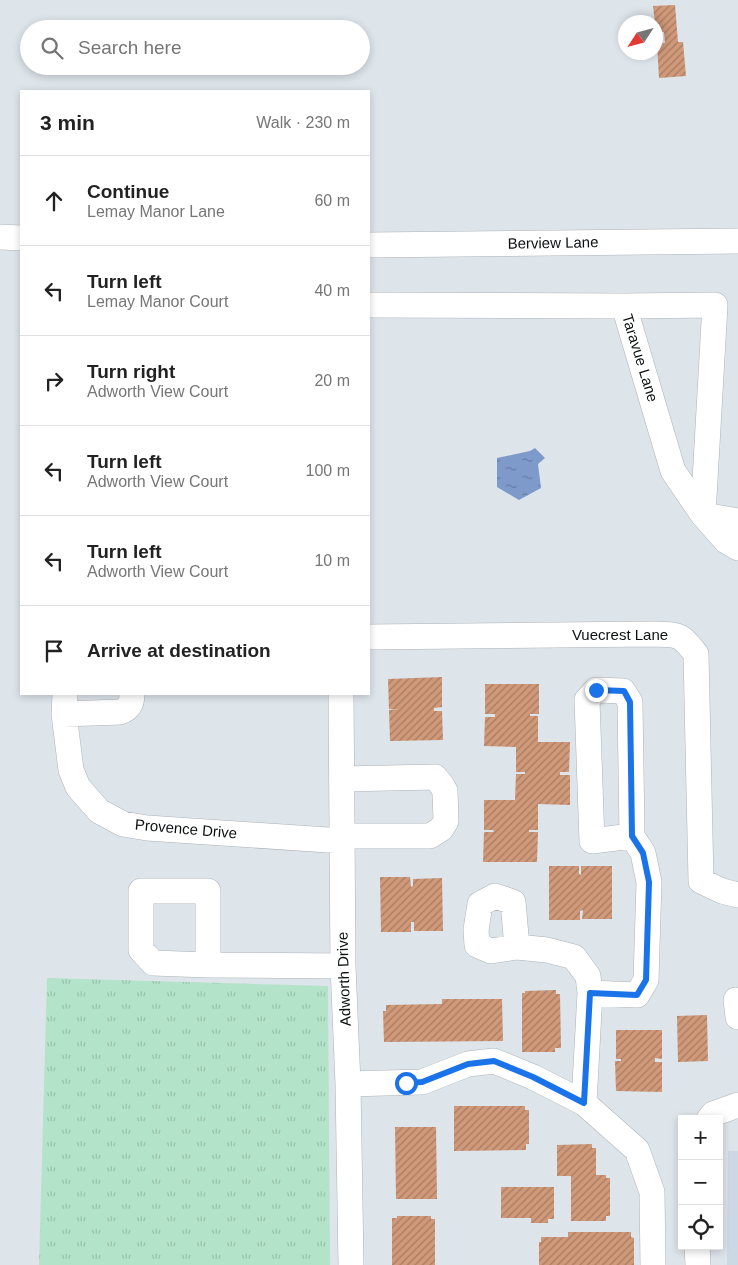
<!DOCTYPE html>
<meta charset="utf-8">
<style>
:root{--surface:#fff;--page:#f2f2f2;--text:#222;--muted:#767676;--line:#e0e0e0}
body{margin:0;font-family:Arial,sans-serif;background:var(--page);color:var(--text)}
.controls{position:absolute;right:15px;bottom:15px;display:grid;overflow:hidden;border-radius:0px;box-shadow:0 2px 8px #0003}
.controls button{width:45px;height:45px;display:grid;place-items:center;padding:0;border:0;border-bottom:1px solid var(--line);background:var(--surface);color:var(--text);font:25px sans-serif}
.compass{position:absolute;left:618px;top:15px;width:45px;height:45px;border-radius:50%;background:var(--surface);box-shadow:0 2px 8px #0003;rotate:234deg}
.stop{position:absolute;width:15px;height:15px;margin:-11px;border:4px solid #1a73e8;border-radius:50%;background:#fff}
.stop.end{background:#1a73e8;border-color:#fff;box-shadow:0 1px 5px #0008}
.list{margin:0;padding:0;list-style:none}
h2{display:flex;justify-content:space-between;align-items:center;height:65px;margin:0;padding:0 20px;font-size:21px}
h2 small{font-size:16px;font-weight:400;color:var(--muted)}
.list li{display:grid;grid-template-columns:32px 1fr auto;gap:15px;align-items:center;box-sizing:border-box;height:90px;padding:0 20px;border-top:1px solid var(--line)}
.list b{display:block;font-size:19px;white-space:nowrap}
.list p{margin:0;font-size:16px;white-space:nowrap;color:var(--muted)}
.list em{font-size:16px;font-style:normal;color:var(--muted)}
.icon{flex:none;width:28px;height:28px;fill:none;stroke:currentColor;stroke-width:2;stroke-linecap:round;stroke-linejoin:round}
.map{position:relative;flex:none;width:738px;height:1265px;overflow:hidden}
.search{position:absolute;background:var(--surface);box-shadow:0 2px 8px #0003;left:20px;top:20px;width:350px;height:55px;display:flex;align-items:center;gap:12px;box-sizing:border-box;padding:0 18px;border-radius:28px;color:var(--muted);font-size:19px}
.panel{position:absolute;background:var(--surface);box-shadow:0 2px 8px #0003;left:20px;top:90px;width:350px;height:605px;border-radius:0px}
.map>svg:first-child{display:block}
.built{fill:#ccd9e4}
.grass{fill:url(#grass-tufts)}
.water{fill:url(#water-ripples)}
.building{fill:url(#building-hatch)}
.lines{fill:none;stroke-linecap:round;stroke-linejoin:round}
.minor-casing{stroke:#adb3b8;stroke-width:26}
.minor{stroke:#fff;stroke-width:25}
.route{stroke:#1a73e8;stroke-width:6}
.labels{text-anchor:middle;stroke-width:4;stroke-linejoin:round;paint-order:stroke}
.street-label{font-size:15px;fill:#0d1011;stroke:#fff}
</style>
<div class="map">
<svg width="738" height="1265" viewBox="0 0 738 1265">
<defs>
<pattern id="grass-tufts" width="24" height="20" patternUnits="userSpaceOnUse" patternTransform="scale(1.25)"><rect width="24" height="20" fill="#b3e3c9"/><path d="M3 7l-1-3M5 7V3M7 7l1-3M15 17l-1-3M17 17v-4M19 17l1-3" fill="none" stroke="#99c2ac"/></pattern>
<pattern id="water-ripples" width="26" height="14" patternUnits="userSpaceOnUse" patternTransform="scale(1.25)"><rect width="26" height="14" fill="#7d9acb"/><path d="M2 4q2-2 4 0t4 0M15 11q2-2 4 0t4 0" fill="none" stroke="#657ca3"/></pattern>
<pattern id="building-hatch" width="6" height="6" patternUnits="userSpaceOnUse" patternTransform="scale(1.25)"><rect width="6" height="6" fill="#d09979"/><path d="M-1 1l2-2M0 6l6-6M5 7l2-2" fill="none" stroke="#a77b62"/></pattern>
</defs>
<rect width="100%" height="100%" fill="#dde4ea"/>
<path class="built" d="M728,1151h10v114h-11z"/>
<path class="grass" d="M47,978l281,8 2,279h-291z"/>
<path class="water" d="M535,448l10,10 -7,6 3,24 -22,12 -22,-13v-29l33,-7z"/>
<path class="building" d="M675,5l3,37h5l3,34 -27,2 -2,-34 8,-1 -1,-11h-8l-3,-26z
M442,677v30l-8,1v3h8l1,29 -53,1 -1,-31 9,-1h-9l-1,-30z
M485,684h54v30h-9v2h8v26h32l-1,30h-9v3h10v30l-32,-1v26h-9v2h9l-1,30h-54l1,-30h10l-1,-2h-9v-30h31l1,-26h9v-2h-9v-25l-32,-1 1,-29h10v-3h-10z
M549,866h30v8l2,1v-9h31v53h-30l1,-9 -3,1v9h-31z
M380,877h30l1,10 2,-1v-7l29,-1 1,53h-29v-9h-3v10h-30z
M556,990v4h4l1,54h-6v4h-33v-59h3v-2z
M442,999h60l1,42 -119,1 -1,-31h3v-6l56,-1z
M707,1015l1,46 -30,1 -1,-46z
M616,1030h46v29l-7,-1v4h7v30l-46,-1 -1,-30h6v-2h-5z
M454,1106h71v4h4v34h-3v6l-72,1z
M395,1127h41l1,72h-41z
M592,1144v4h4v27h10v3h4v38h-4v5h-35v-45h-14v-31z
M501,1187h53v32h-6v4h-17v-5h-30z
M397,1216h34v3h4v46h-43v-47h5z
M568,1232h63v5l3,1v27h-95v-23h2v-5h27z"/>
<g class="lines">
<g class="minor-casing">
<path id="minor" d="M0,237l21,1
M369,245l369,-4
M369,305l255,1 49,165 30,44 23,26 12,7
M624,306l91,-1 -12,210
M703,515l35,6
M369,637l284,-3c26,1 27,-1 43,20l5,227 21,10 16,4
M65,694l-1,20 7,56 7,17 21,24 24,13 24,4 196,13
M341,694l2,272 5,118 3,181
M64,714l56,-2c9,-3 12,-8 12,-18
M342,779l93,-2 6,7 4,7 1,30 -5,8 -11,7h-87
M517,947l-4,-45 -18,-6 -15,8 -4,26 1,15 14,6 26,-4 30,3 27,7 14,19 2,17 -6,110
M208,965l-55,-2 -12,-13v-59h67v74l135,1
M590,993l47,2 9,-15 3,-98 -6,-29 -11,-17 -40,5 -5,-141 9,-10 27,1 7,11 2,134
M736,1000l2,17
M348,1084l74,-2 46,-18 26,-3 39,16 51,26 53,47 15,42 1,73
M709,1119l4,-5 25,-9
M697,1246l1,19"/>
</g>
<use href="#minor" class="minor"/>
</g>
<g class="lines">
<path class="route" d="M406,1083l16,-1 46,-18 26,-3 39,16 51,26 6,-110 47,2 9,-15 3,-98 -6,-29 -11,-17 -2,-134 -6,-11 -28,-1"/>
</g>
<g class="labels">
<g class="street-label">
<text transform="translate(553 243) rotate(-1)" y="5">Berview Lane</text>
<text transform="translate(640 358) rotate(73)" y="5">Taravue Lane</text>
<text x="620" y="640">Vuecrest Lane</text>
<text transform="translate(186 829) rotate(5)" y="5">Provence Drive</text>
<text transform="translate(344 979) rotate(-92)" y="5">Adworth Drive</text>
</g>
</g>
</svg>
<div class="controls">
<button>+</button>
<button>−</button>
<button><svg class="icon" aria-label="locate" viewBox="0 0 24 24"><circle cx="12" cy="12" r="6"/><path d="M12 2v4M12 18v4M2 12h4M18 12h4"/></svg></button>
</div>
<svg class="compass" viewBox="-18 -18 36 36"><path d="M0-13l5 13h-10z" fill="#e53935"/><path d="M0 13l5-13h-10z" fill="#767676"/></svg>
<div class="stop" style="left:406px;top:1083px"></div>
<div class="stop end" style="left:596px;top:690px"></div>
<div class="search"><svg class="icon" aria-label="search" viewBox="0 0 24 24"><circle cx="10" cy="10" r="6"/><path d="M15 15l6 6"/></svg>Search here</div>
<section class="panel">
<h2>3 min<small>Walk · 230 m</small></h2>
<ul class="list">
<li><svg class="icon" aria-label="ahead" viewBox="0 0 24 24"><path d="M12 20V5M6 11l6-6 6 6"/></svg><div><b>Continue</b><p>Lemay Manor Lane</p></div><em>60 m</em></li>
<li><svg class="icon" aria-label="left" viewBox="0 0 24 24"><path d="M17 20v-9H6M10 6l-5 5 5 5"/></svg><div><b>Turn left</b><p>Lemay Manor Court</p></div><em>40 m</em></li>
<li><svg class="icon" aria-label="right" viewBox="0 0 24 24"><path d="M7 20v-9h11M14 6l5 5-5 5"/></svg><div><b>Turn right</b><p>Adworth View Court</p></div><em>20 m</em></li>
<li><svg class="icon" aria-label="left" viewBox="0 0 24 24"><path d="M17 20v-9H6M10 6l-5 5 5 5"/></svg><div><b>Turn left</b><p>Adworth View Court</p></div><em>100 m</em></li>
<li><svg class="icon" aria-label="left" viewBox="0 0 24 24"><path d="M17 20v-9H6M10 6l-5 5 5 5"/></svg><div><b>Turn left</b><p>Adworth View Court</p></div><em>10 m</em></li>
<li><svg class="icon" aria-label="arrive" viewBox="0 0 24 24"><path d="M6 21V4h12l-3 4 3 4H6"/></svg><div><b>Arrive at destination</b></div></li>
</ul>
</section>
</div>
